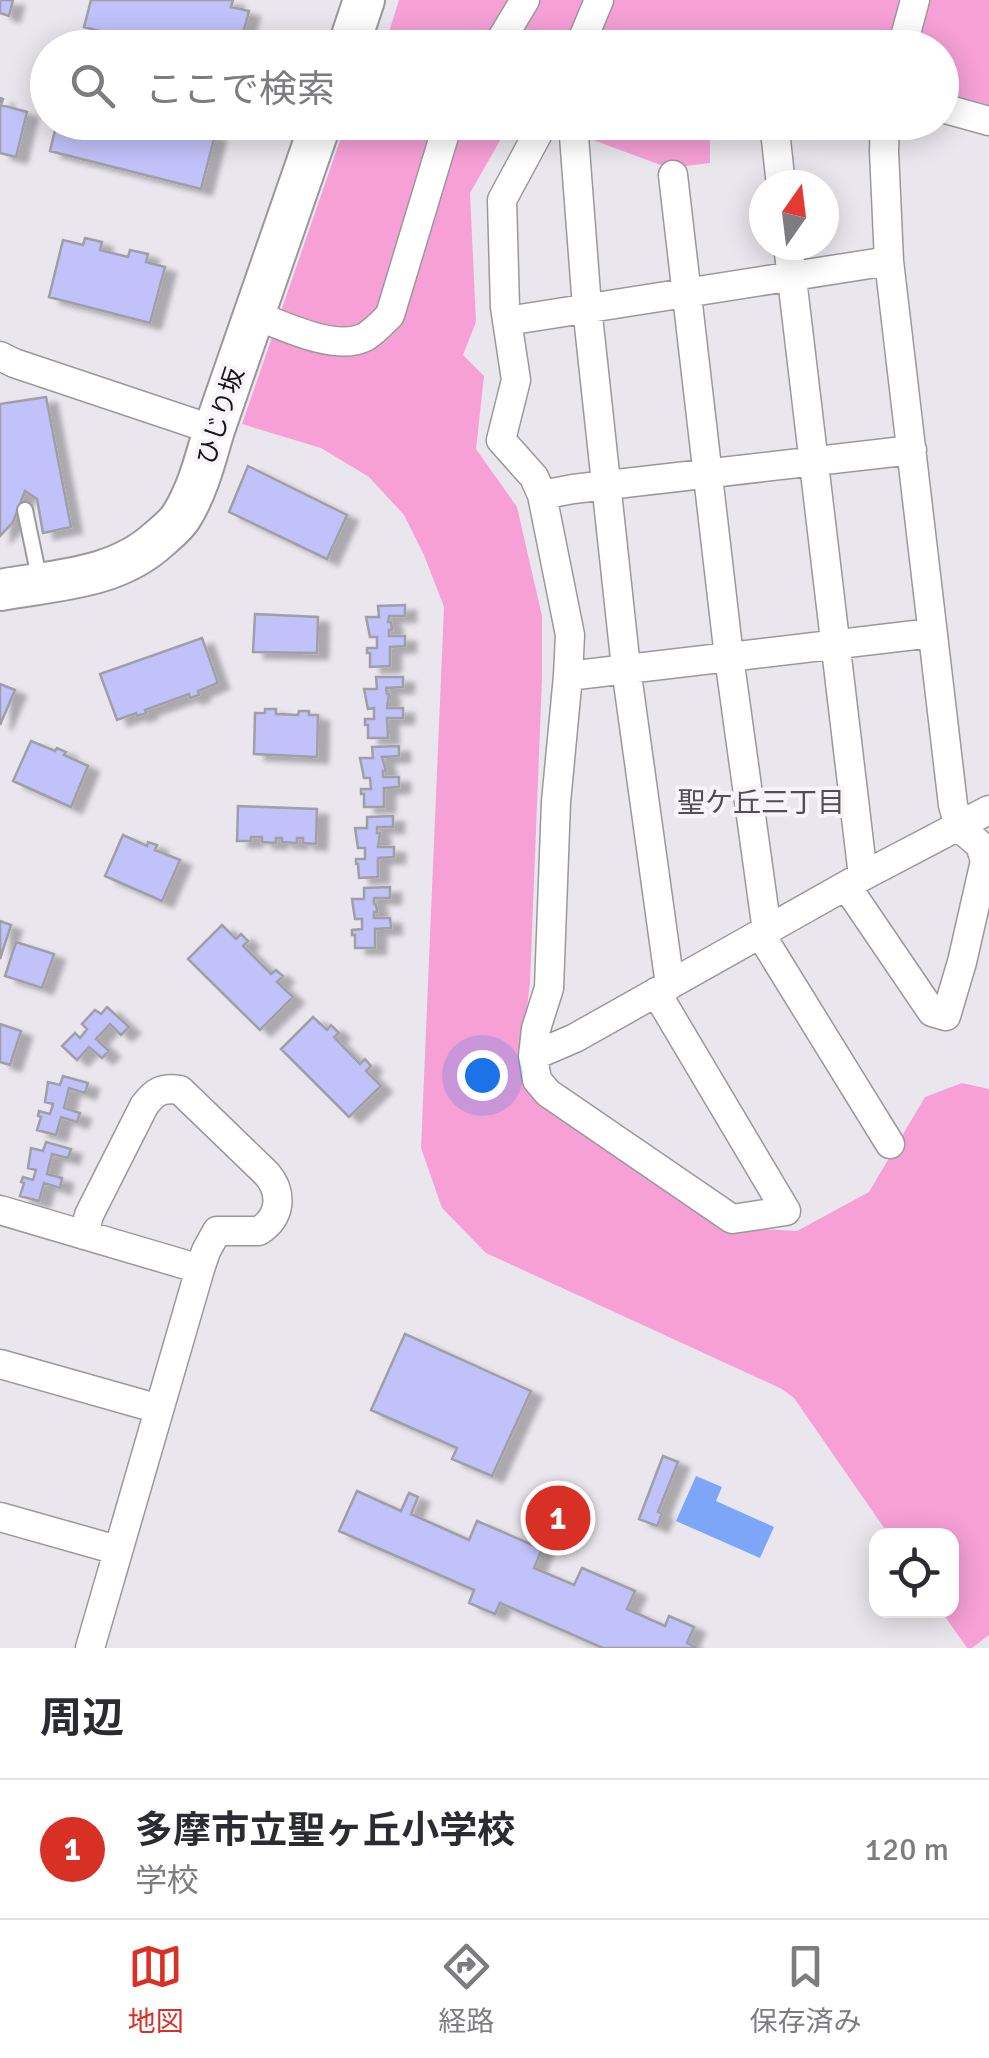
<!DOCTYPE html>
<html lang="ja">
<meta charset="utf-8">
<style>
:root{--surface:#fff;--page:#f7f7f7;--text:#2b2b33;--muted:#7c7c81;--line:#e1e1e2;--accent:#d93025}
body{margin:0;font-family:Signika,"Noto Sans JP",sans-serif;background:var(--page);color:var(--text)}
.controls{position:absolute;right:30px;bottom:30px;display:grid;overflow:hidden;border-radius:20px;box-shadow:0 5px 25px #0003}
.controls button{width:90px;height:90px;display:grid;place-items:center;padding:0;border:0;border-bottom:2px solid var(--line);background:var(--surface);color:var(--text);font:50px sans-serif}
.compass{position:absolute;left:749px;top:170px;width:90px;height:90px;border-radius:50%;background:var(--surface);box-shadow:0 5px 25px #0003;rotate:14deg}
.you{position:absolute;left:482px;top:1075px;width:35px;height:35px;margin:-25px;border:8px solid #fff;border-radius:50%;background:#1a73e8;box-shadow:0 0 0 15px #1a73e833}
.badge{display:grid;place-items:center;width:65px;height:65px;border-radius:50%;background:var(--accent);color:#fff;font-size:32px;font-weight:700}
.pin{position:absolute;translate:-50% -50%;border:5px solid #fff;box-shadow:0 2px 10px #0006}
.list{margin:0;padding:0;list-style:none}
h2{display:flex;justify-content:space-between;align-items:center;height:130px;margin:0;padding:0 40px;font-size:42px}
h2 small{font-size:32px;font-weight:400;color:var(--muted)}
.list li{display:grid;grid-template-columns:65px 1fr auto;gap:30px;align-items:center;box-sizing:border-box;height:140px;padding:0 40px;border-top:2px solid var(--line)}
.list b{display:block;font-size:38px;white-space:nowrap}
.list p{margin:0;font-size:32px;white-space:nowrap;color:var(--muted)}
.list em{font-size:32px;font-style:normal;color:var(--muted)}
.icon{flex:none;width:55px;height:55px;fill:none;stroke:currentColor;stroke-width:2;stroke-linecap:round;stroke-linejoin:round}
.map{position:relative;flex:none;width:989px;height:1648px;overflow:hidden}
.search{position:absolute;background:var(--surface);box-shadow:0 5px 25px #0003;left:30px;right:30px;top:30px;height:110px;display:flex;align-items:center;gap:25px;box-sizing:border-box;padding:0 35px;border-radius:55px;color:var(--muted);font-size:38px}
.sheet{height:270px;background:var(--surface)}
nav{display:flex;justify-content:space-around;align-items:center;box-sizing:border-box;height:140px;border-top:2px solid var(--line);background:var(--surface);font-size:28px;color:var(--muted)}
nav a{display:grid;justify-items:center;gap:5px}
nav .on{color:var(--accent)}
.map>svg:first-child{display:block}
.green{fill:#f6a0d6}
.water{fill:#7da6f9}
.building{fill:#c0c2f9;stroke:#9f9fa5;stroke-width:2.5;filter:url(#shadow)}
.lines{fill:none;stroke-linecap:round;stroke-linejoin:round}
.lane-casing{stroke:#9a989d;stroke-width:18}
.street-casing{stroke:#9a989d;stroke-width:31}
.secondary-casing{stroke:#9a989d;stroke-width:44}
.lane{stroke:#fff;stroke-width:14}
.street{stroke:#fff;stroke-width:28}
.secondary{stroke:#fff;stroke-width:40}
.labels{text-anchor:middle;stroke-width:8;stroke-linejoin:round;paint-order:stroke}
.street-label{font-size:25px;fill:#151416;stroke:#f6f4fa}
.neighbourhood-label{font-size:28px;fill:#504f54;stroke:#f6f4fa}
</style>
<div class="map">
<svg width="989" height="1648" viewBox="0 0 989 1648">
<defs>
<filter id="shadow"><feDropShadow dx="11" dy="6" stdDeviation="2.5" flood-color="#0004"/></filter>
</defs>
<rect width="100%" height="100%" fill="#e9e7ed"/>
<path class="green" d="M399,0h590v106l-47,-12v-46h-558z
M346,123h164l-40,70 6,129 -13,33 21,21 -8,73 41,58 25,109v62l-12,304 -10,86 7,15 203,144 67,4 72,-39 56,-95 37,-14 27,6v546l-17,13h-5l-26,-37 11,-1v-74l-63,-1 -95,-137 -12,-9 -296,-136 -44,-45 -21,-60 23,-541 -20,-52 -20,-40 -35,-38 -48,-29 -79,-24z
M584,123h126v40l-41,5 -79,-29z"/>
<path class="water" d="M696,1476l26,11 -6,14 58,26 -14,31 -84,-37z"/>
<path class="building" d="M0,0h13l-4,16 -9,-3z
M91,0h142l-2,7 18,4 -10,37h-74l-81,-21z
M0,98l3,1 -2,6 26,7 -11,45 -16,-4z
M57,122h108l14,4 1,-4h19l-2,9 18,4 -14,54 -151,-38z
M85,238l17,4 -2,8 28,7 2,-7 18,4 -2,8 19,5 -15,56 -101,-26 14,-57 20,5z
M46,397l25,130 -28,6 -6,-34 -12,-8 -12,31 -13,14v-132z
M248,466l99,49 -20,44 -98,-47z
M405,605v11h-16l-1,6h3l1,8h-3v6h16v10l-15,1v19l-20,1v-14h-3v-5h10v-11h-7l-4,-20h13l-1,-11z
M255,614l63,3 -1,36 -64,-1z
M202,638l16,45 -20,8 1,4 -9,3 -1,-4 -44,16 1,3 -9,3 -1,-3 -19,7 -17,-46z
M376,677h27v10l-17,1 1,6h2l-2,14h16v10h-16l1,20h-20v-13h-3v-6h9v-11l-6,1 -4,-20h13z
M0,684l15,6 -15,35z
M265,709h11v5l22,1 1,-4h10v4h9l-1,42 -63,-3 1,-41h10z
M31,741l24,10 2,-3 9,4 -2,3 24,11 -17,41 -58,-26z
M399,746v10l-17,1 4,14h-3v6h16v10l-15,1v19h-20v-13h-3v-5h10l-1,-11h-6l-4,-20h13l-1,-11z
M238,806l79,3 -1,35 -13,-1v-5h-6v5l-15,-1v-4h-6v5l-14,-1v-5h-11v4h-14z
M393,816v11h-16v6h3l-2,14h16v10l-16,1v19l-19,1 -1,-14h-2v-5h9v-11h-7l-3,-20h12v-11z
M123,835l24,11 1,-4 9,3 -2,5 25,10 -18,41 -57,-25z
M390,887v11h-16v6h2l1,8h-3v6h16l1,10 -16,1v19h-20v-13h-3v-5l10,-1v-10h-7l-3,-20h12v-11z
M0,921l11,4 -11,34z
M222,925l14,14 5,-5 7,7 -5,5 28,28 5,-4 7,6 -6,6 16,15 -33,33 -72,-71z
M16,942l38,12 -12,34 -37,-12z
M107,1007l22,20 -8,8 -11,-11 -14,15 13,12 -7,7 -13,-11 -12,13 -15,-14 13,-13 5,5 7,-9 -5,-5 13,-14 6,4z
M313,1017l14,13 4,-5 8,8 -5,4 26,27 5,-5 6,7 -5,5 15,15 -32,31 -68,-68z
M0,1024l21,7 -11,34 -10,-3z
M63,1076l25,7 -3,10 -16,-5 -5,20 16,5 -3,9 -16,-5 -5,18 -19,-5 4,-13 -3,-1 1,-5 11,3 3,-10 -8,-2 3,-20 12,3z
M46,1142l25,7 -3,9 -16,-4 -5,20 15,4 -2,10 -16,-5 -5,18 -19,-5 4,-13 -3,-1 2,-5 10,3 3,-10 -8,-2 3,-20 12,3z
M405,1334l126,57 -39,85 -40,-17 5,-11 -86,-38z
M663,1456l15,6 -20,50 4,2 -5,12 -18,-7z
M357,1491l44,20 8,-18 9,4 -7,17 58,26 8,-19 65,28 -8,19 40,17 8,-17 53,23 -8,18 38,17 4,-10 25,11 -7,16 10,5h-94l-103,-45 -5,11 -26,-11 5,-13 -135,-59z"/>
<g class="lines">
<g class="lane-casing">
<path id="lane" d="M25,510l15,72"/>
</g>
<g class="street-casing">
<path id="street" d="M496,48l29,-48
M579,48l20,-48
M902,48l13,-48
M942,108l47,13
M544,122l-42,78 3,107 11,73 -15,60 33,37 8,18 28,140 -2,41 -12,126 -7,186 -13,41 -3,27 4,24 11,13 184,126 54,-8 -130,-219
M569,122l5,14 13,171 39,361 44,317
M774,122l7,63
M673,175l56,482 38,274
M788,245l75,631
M255,315c29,11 81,37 110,22 10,-6 17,-14 25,-22l55,-182 6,-11
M507,321l382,-60
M0,356l14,7 200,67
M542,495l31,-6 339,-39
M568,676l364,-43
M847,887l85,125 14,4 16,-54 23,-101 -5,-16 -21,-18 -6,-22 -64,-544 -5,-110 1,-29
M761,935l129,209
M533,1056l42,-18 288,-162 126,-66
M0,1210l200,59 -110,379
M84,1235l5,-20 55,-109c10,-14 18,-19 36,-16l87,84c16,19 14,43 -8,57h-42l-11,20 -6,18
M0,1364l159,45
M0,1517l117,33"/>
</g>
<g class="secondary-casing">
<path id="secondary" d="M348,48l16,-48
M0,590c55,-10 116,-11 159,-51 8,-7 17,-14 22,-22 17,-27 24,-57 33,-87l107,-308"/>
</g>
<use href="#lane" class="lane"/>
<use href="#street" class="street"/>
<use href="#secondary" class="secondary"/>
</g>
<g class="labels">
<g class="street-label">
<text transform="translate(220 416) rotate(-72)" y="9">ひじり坂</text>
</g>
<g class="neighbourhood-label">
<text x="761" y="812">聖ケ丘三丁目</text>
</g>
</g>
</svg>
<div class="controls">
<button><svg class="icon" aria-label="locate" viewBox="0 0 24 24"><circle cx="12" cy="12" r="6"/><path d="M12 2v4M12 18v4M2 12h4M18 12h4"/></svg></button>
</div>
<svg class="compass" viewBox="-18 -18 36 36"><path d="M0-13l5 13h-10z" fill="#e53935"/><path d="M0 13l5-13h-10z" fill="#7c7c81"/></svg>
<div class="you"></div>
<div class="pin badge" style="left:558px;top:1518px">1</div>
<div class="search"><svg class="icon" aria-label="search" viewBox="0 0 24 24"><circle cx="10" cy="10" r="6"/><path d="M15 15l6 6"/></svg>ここで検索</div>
</div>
<section class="sheet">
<h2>周辺<small></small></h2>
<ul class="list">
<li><span class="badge">1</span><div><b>多摩市立聖ヶ丘小学校</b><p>学校</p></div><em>120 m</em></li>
</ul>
</section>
<nav>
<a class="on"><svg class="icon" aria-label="map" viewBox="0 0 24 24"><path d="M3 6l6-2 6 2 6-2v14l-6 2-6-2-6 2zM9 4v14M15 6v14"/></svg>地図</a>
<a><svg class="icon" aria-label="directions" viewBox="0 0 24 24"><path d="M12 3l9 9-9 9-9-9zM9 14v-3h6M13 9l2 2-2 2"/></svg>経路</a>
<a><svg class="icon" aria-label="saved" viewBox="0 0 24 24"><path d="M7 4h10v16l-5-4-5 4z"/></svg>保存済み</a>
</nav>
